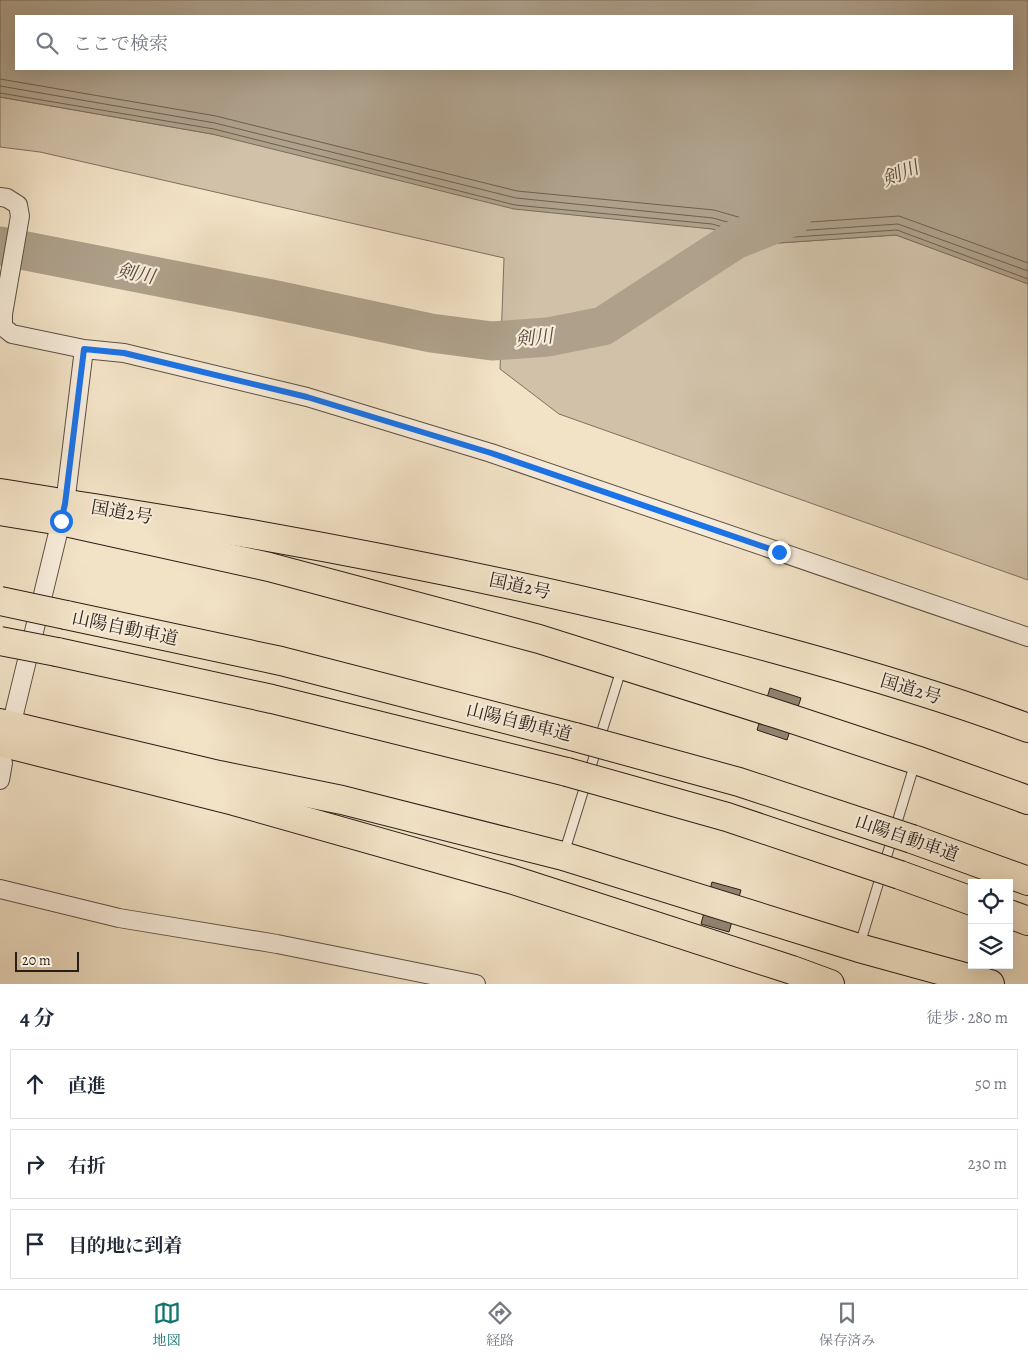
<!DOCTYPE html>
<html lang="ja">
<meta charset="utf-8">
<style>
:root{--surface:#fff;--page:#f2f2f3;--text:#1f2937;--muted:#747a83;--line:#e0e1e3;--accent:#0f766e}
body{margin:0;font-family:Alegreya,"Noto Serif JP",serif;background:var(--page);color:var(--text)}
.controls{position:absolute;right:15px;bottom:15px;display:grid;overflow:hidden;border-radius:0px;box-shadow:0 5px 20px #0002}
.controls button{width:45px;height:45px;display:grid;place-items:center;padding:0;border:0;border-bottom:1px solid var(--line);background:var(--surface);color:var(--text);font:25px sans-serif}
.scale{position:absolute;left:15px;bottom:12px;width:64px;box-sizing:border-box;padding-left:5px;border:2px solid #2a1f17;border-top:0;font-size:14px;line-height:18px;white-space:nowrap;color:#2a1f17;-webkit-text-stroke:4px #f7ecda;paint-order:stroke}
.stop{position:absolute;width:15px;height:15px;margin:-11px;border:4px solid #1a73e8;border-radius:50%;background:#fff}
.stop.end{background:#1a73e8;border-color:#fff;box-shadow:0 1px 5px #0008}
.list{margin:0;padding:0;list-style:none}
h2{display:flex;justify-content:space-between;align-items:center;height:65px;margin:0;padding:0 20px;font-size:21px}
h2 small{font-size:16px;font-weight:400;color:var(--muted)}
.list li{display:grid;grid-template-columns:32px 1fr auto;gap:15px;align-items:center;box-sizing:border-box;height:70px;margin:0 10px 10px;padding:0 10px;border:1px solid var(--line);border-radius:0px}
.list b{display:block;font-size:19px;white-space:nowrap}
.list em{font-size:16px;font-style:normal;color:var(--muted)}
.icon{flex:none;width:28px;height:28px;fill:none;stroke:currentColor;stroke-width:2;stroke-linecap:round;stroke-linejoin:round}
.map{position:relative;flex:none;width:1028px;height:984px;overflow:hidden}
.search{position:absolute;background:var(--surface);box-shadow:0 5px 20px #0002;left:15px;right:15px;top:15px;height:55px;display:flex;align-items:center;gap:12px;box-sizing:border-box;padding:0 18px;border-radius:0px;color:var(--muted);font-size:19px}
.sheet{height:305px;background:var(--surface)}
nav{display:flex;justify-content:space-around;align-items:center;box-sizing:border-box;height:70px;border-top:1px solid var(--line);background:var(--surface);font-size:14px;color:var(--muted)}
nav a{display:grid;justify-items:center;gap:2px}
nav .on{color:var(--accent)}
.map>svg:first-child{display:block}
.green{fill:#d0c1a8;stroke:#7d7060}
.water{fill:#aea08a;stroke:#796c5c;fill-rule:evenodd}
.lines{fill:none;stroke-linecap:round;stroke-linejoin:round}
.shore{stroke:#6c6050;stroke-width:1}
.river{stroke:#aea08a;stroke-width:39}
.building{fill:#928472;stroke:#2a1f17}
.service-casing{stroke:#5c5043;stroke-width:11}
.minor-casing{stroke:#5c5043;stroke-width:20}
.trunk-casing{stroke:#2a1f17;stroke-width:30}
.motorway-casing{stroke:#2a1f17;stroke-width:30}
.service{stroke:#f7ecda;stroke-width:9}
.minor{stroke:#f7ecda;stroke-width:18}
.trunk{stroke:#f2e2c6;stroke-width:28}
.motorway{stroke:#f2e2c6;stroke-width:28}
.motorway-bridge-casing{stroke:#2a1f17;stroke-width:30;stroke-linecap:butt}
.motorway-bridge{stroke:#f2e2c6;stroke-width:28}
.route{stroke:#1a73e8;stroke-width:6}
.labels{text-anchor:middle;stroke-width:4.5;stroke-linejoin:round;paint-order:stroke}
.street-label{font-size:18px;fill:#2a1f17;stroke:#f7ecda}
.water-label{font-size:19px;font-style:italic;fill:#584c3f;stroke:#f7ecda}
</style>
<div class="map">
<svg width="1028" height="984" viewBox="0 0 1028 984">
<rect width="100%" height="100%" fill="#f2e2c6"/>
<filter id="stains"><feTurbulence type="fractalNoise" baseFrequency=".004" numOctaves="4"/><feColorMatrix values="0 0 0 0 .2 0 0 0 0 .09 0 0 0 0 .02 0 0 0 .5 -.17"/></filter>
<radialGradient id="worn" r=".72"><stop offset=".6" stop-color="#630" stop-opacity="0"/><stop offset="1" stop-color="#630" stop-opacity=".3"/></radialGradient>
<path class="green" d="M0,97l212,37 500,95 52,15 132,-9 126,46 6,3v296l-469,-166 -59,-45 4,-111 -464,-106 -40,-5z"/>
<path class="water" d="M0,0h1028v284l-132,-49 -132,9 -52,-15 -198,-20 -302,-75 -212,-37zM1012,16v53h-996v-53z"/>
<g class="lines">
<path class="shore" d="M0,79l216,37 301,75 197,19 52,15 133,-9 129,47
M0,86l215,37 301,75 197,20 53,15 132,-9 130,47
M0,93l214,36 301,76 197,19 53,15 132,-9 131,49"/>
<path class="river" d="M0,246l271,53 160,34 61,8 56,-4 55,-11 132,-86 57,-23"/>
</g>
<path class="building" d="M770,688l31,10 -14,42 -30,-10z
M712,882l29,8 -12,42 -28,-8z"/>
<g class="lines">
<g class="service-casing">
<path id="service" d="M564,853l58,-186
M860,944l55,-181"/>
</g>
<g class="minor-casing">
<path id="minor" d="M0,197l7,1 11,7 2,11 -17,98v13l9,7 72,15 40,4 183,44 184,56 537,184
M13,718l52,-214 19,-155
M0,780l3,-17
M0,889l119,29 158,26 199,40"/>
</g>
<g class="trunk-casing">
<path id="trunk" d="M0,493c85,14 171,27 257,42 174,31 347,67 518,114 85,23 170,48 253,79
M0,742l234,59 276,78 282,91 38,14"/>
</g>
<g class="motorway-casing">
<path id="motorway" d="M0,511l61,10 208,46 270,72 238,75 139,46 112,40
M66,615l215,46 294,76
M57,652l215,47 295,73
M0,723l219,52 123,25 221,56 296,92 131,36
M912,839l116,42
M900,875l72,26
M1009,914l19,7"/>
</g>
<use href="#service" class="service"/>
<use href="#minor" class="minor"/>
<use href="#trunk" class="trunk"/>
<use href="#motorway" class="motorway"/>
<g class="motorway-bridge-casing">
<path id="motorway-bridge" d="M0,601l66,14
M0,641l57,11
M575,737l164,45 173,57
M567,772l160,45 173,58"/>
</g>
<use href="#motorway-bridge" class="motorway-bridge"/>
</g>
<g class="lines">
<path class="route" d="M61,521l4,-17 19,-155 40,4 183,44 184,56 288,99"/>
</g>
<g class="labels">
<g class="street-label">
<text transform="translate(122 512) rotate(10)" y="6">国道2号</text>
<text transform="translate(520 586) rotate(12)" y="6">国道2号</text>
<text transform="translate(125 628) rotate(12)" y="6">山陽自動車道</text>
<text transform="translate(911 689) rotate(17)" y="6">国道2号</text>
<text transform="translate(519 722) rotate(14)" y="6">山陽自動車道</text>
<text transform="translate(907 838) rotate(19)" y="6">山陽自動車道</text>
</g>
<g class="water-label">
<text transform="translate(900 173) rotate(-22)" y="7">剣川</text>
<text transform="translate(136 273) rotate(11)" y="7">剣川</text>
<text transform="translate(534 337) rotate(-6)" y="7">剣川</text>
</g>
</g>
<rect width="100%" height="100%" filter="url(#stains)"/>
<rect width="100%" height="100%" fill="url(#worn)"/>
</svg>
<div class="controls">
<button><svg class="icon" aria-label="locate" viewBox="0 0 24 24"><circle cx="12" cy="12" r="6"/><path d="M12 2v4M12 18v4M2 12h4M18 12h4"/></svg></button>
<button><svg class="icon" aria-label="layers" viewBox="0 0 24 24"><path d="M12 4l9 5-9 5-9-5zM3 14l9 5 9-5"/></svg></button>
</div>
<div class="scale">20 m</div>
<div class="stop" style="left:61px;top:521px"></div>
<div class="stop end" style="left:779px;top:552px"></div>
<div class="search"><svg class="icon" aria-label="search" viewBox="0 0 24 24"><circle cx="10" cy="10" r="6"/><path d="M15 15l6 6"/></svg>ここで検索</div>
</div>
<section class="sheet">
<h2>4 分<small>徒歩 · 280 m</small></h2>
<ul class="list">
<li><svg class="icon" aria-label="ahead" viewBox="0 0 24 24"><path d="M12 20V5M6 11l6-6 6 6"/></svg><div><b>直進</b></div><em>50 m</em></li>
<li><svg class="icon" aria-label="right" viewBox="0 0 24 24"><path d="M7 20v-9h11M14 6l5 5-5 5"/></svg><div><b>右折</b></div><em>230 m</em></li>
<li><svg class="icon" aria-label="arrive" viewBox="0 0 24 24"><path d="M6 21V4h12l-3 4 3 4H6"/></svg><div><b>目的地に到着</b></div></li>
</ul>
</section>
<nav>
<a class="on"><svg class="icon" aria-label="map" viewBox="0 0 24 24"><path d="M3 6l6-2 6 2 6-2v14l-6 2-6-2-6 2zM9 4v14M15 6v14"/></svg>地図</a>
<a><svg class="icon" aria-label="directions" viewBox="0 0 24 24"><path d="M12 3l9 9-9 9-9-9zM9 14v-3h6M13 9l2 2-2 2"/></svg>経路</a>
<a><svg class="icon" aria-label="saved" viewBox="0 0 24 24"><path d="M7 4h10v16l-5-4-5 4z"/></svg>保存済み</a>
</nav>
